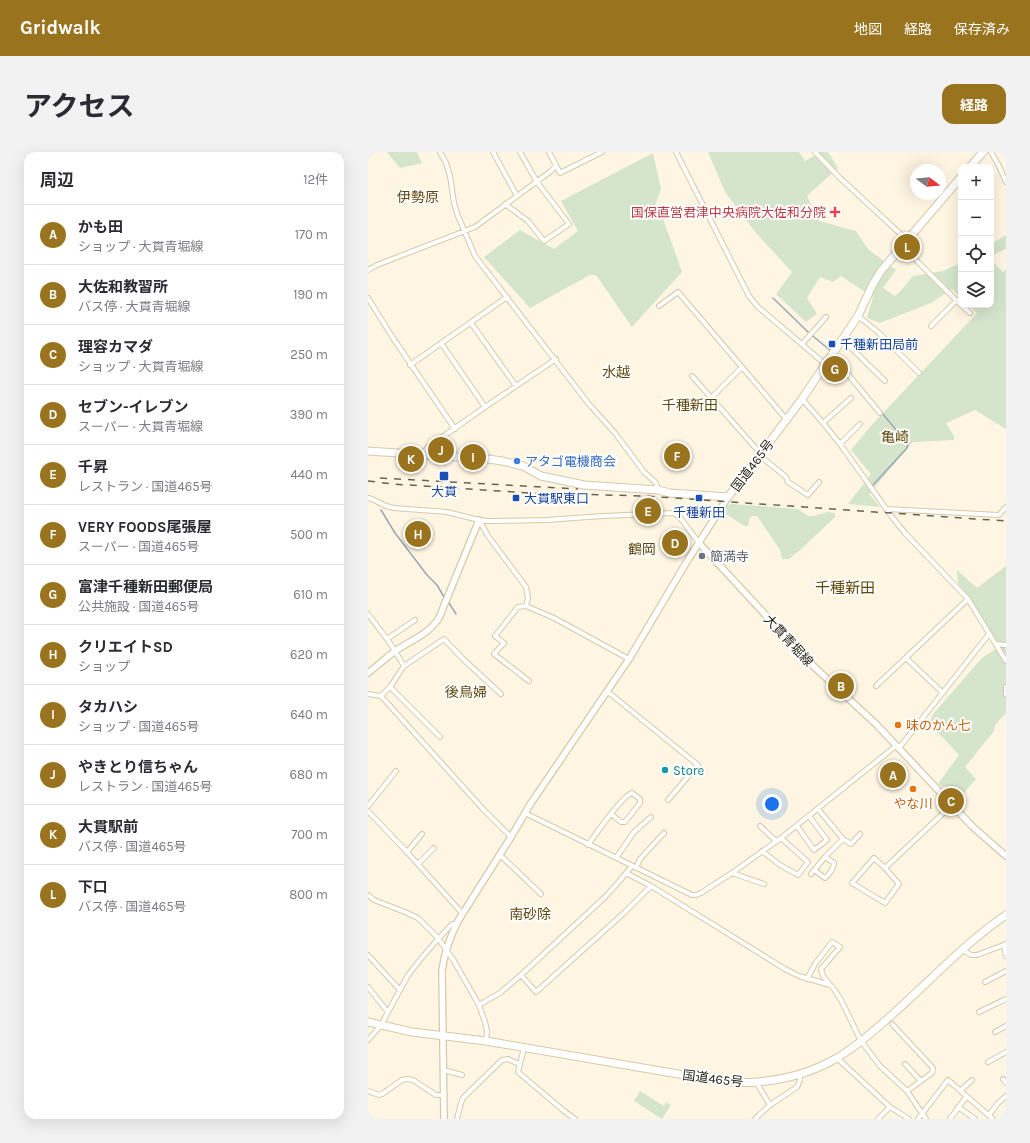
<!DOCTYPE html>
<html lang="ja">
<meta charset="utf-8">
<style>
:root{--surface:#fff;--page:#f2f2f3;--text:#2b2b33;--muted:#7c7c81;--line:#e1e1e2;--accent:#9a731f}
body{margin:0;font-family:Karla,"Noto Sans JP",sans-serif;background:var(--page);color:var(--text)}
.controls{position:absolute;right:12px;top:12px;display:grid;overflow:hidden;border-radius:8px;box-shadow:0 4px 16px #0002}
.controls button{width:36px;height:36px;display:grid;place-items:center;padding:0;border:0;border-bottom:1px solid var(--line);background:var(--surface);color:var(--text);font:20px sans-serif}
.compass{position:absolute;left:542px;top:12px;width:36px;height:36px;border-radius:50%;background:var(--surface);box-shadow:0 4px 16px #0002;rotate:106deg}
.you{position:absolute;left:404px;top:652px;width:14px;height:14px;margin:-10px;border:3px solid #fff;border-radius:50%;background:#1a73e8;box-shadow:0 0 0 6px #1a73e833}
.badge{display:grid;place-items:center;width:26px;height:26px;border-radius:50%;background:var(--accent);color:#fff;font-size:13px;font-weight:700}
.pin{position:absolute;translate:-50% -50%;border:2px solid #fff;box-shadow:0 1px 4px #0006}
.list{margin:0;padding:0;list-style:none}
h2{display:flex;justify-content:space-between;align-items:center;height:52px;margin:0;padding:0 16px;font-size:17px}
h2 small{font-size:13px;font-weight:400;color:var(--muted)}
.list li{display:grid;grid-template-columns:26px 1fr auto;gap:12px;align-items:center;box-sizing:border-box;height:60px;padding:0 16px;border-top:1px solid var(--line)}
.list b{display:block;font-size:15px;white-space:nowrap}
.list p{margin:0;font-size:13px;white-space:nowrap;color:var(--muted)}
.list em{font-size:13px;font-style:normal;color:var(--muted)}
.icon{flex:none;width:22px;height:22px;fill:none;stroke:currentColor;stroke-width:2;stroke-linecap:round;stroke-linejoin:round}
.map{position:relative;flex:none;width:638px;height:967px;overflow:hidden;border-radius:12px}
header{display:flex;align-items:center;gap:24px;box-sizing:border-box;height:56px;padding:0 20px;background:var(--accent);color:#fff}
header strong{font-size:19px}
nav{display:flex;gap:22px;margin-inline-start:auto;font-size:14px}
.intro{display:flex;align-items:center;justify-content:space-between;box-sizing:border-box;height:96px;padding:0 24px}
h1{margin:0;font-size:28px}
.button{padding:10px 18px;border-radius:12px;background:var(--accent);color:#fff;font-size:14px;font-weight:700}
main{display:flex;gap:24px;padding:0 24px}
aside{flex:1;background:var(--surface);border-radius:12px;box-shadow:0 4px 16px #0002}
.map>svg:first-child{display:block}
.green{fill:#d5e5cc}
.lines{fill:none;stroke-linecap:round;stroke-linejoin:round}
.stream{stroke:#9ca6b6;stroke-width:1.5}
.street-casing{stroke:#d7c9a8;stroke-width:6}
.secondary-casing{stroke:#d7c9a8;stroke-width:8}
.highway-casing{stroke:#d7c9a8;stroke-width:9}
.street{stroke:#fff;stroke-width:4}
.secondary{stroke:#fff;stroke-width:5.5}
.highway{stroke:#fff;stroke-width:7}
.rail{stroke:#686253;stroke-width:1.5;stroke-dasharray:7 7;stroke-linecap:butt}
.health-dot{fill:#e0444e;stroke:#fff;stroke-width:1.5}
.transit-dot{fill:#1a4fb4;stroke:#fff;stroke-width:1.5}
.shop-dot{fill:#3f7fe0;stroke:#fff;stroke-width:1.5}
.worship-dot{fill:#6b7280;stroke:#fff;stroke-width:1.5}
.food-dot{fill:#e8710a;stroke:#fff;stroke-width:1.5}
.culture-dot{fill:#0f9aa8;stroke:#fff;stroke-width:1.5}
.labels{text-anchor:middle;stroke-width:4;stroke-linejoin:round;paint-order:stroke}
.health-label{font-size:13px;fill:#be3a42;stroke:#fff;text-anchor:end}
.transit-label{font-size:13px;fill:#164399;stroke:#fff;text-anchor:start}
.shop-label{font-size:13px;fill:#366cbe;stroke:#fff;text-anchor:start}
.street-label{font-size:13px;fill:#241f12;stroke:#fff}
.worship-label{font-size:13px;fill:#5b616d;stroke:#fff;text-anchor:start}
.food-label{font-size:13px;fill:#c56008;stroke:#fff;text-anchor:start}
.culture-label{font-size:13px;fill:#0d838f;stroke:#fff;text-anchor:start}
.neighbourhood-label{font-size:14px;fill:#62480c;stroke:#fff}
.quarter-label{font-size:15px;fill:#62480c;stroke:#fff}
</style>
<header>
<strong>Gridwalk</strong>
<nav><a>地図</a><a>経路</a><a>保存済み</a></nav>
</header>
<div class="intro"><h1>アクセス</h1><a class="button">経路</a></div>
<main>
<aside>
<h2>周辺<small>12件</small></h2>
<ul class="list">
<li><span class="badge">A</span><div><b>かも田</b><p>ショップ · 大貫青堀線</p></div><em>170 m</em></li>
<li><span class="badge">B</span><div><b>大佐和教習所</b><p>バス停 · 大貫青堀線</p></div><em>190 m</em></li>
<li><span class="badge">C</span><div><b>理容カマダ</b><p>ショップ · 大貫青堀線</p></div><em>250 m</em></li>
<li><span class="badge">D</span><div><b>セブン-イレブン</b><p>スーパー · 大貫青堀線</p></div><em>390 m</em></li>
<li><span class="badge">E</span><div><b>千昇</b><p>レストラン · 国道465号</p></div><em>440 m</em></li>
<li><span class="badge">F</span><div><b>VERY FOODS尾張屋</b><p>スーパー · 国道465号</p></div><em>500 m</em></li>
<li><span class="badge">G</span><div><b>富津千種新田郵便局</b><p>公共施設 · 国道465号</p></div><em>610 m</em></li>
<li><span class="badge">H</span><div><b>クリエイトSD</b><p>ショップ</p></div><em>620 m</em></li>
<li><span class="badge">I</span><div><b>タカハシ</b><p>ショップ · 国道465号</p></div><em>640 m</em></li>
<li><span class="badge">J</span><div><b>やきとり信ちゃん</b><p>レストラン · 国道465号</p></div><em>680 m</em></li>
<li><span class="badge">K</span><div><b>大貫駅前</b><p>バス停 · 国道465号</p></div><em>700 m</em></li>
<li><span class="badge">L</span><div><b>下口</b><p>バス停 · 国道465号</p></div><em>800 m</em></li>
</ul>
</aside>
<div class="map">
<svg width="638" height="967" viewBox="0 0 638 967">
<rect width="100%" height="100%" fill="#fef6e2"/>
<path class="green" d="M19,0h30l5,11 -22,5z
M340,0h91l6,9 15,-9h8l10,16 -31,28 12,25 37,10 12,18 28,21 -13,18 12,8 7,-7 11,-13 30,-5 18,-8v35l-9,-9 -21,14 -51,20 -13,-5 6,-21 -32,-21 -8,6 -13,-5 -13,21 10,16 -11,8 -30,-28 16,-22 -35,-38 -32,-42z
M285,1l8,36 -6,17 7,10 20,56 -50,55 -36,-52h-6l-60,33 -46,-51 36,-27 34,19 24,-18 -17,-30z
M638,83v14l-15,7v-12z
M623,108l12,12 3,-2v159l-31,-19 -29,13 8,13v4l-41,2 -44,52 11,13 -32,-3 23,-30 -20,-24 18,-22 108,-115 -9,-8h23z
M364,352l66,5 10,7h6l14,-4 7,1v4l-35,33 -11,9h-7l-2,-9 -23,-34h-5l-3,3v3l-1,4h-3c-8,-4 -14,-10 -22,-13l1,-5 3,-3z
M638,414v91l-1,-1 -2,2 1,4 2,2v49l-11,12 -1,6 -29,36 11,12 -15,17 -23,-12 21,-29 -30,-32 4,-9 49,-56 18,-12 -42,-63 -1,-13 20,18z
M272,939l24,15 2,-4 5,3 -9,14 -28,-18z"/>
<g class="lines">
<path class="stream" d="M405,146l35,34 23,19
M505,333l34,-37 1,-4 -26,-31
M13,358l14,23 32,42 10,10 7,12
M81,451l7,11"/>
<g class="street-casing">
<path id="street" d="M72,0l6,11 4,13 4,27 4,13 17,40 113,147 27,30 29,39 12,11 2,7
M125,0l24,44
M181,0l11,21 42,-21
M308,0l73,144 9,11 67,57
M447,0l25,26 67,62
M623,0l8,14 7,16
M137,52l23,17 16,20 25,-17 -32,-42 -17,-30
M534,94l59,59
M0,118l9,-5 98,-38 76,-56 5,-5
M0,146l25,40 62,91
M593,153l9,8
M291,154l19,-14 109,128
M490,164l21,17 40,40
M103,171l45,63
M563,174l26,-26
M474,187l43,42
M73,191l44,64
M434,192l24,-27
M464,203l48,58
M42,213l97,-68
M324,224l68,77
M343,246l31,-31
M434,247l21,24 17,21 52,73 13,16 63,66 38,62
M455,271l28,-25
M472,292l20,-20
M54,302l6,-7 57,-40 71,-48
M391,303l27,22 2,5 20,13 11,-13
M0,346l4,1 14,7 8,2 53,4 32,8 9,1 59,-1 56,-4 70,-3 6,3 20,27
M518,357l113,6 7,-8
M111,368l9,16 38,51 2,11 -2,8
M0,462l22,29 14,23
M19,487l28,-19
M628,492l10,1
M538,506l37,35
M161,529l-35,-27 10,-11 -9,-7 23,-29 8,-1 28,12 75,41
M508,534l92,-87
M22,535l50,50
M638,535v7
M240,540l90,73 -30,35
M0,542l13,2 102,113 28,28
M13,544l9,-9 14,-21 40,-27 19,20 38,35
M531,596l90,-114
M0,654l28,-35
M450,657l25,30 8,5 9,-10
M0,659l39,41 55,61
M157,661l167,82h4l5,-2 31,-20 49,-35 116,-93
M392,674l16,15
M429,674l17,24 13,-10 -18,-24
M220,693c7,-10 35,-50 44,-52l8,6v4l-15,19h-4l-10,-8
M394,699l18,14 18,10 10,-13 -27,-24
M39,700l15,-18
M132,703l41,39
M248,706l18,-26 17,-15
M50,712l16,-16
M268,716l4,-9 24,-26
M517,716l14,16 -14,19 -33,-20 22,-25 11,10 67,-63
M446,718l11,8c4,-3 9,-10 9,-15l-9,-6
M258,721l25,13 134,83 14,7 31,9 4,4 7,11 20,41 19,25 27,25 19,28
M364,721l32,11
M443,722l14,-17 18,-18
M0,743l6,5 31,12 13,6 20,20 16,23 25,44 6,17 2,9 -1,10
M636,793l2,11
M595,798l8,5h6l29,-11
M0,803l32,35
M153,823l15,17 89,-80 26,-26
M439,827l8,-15 17,-22 8,5 -19,22 2,7 7,9
M617,830l21,-11
M0,835l20,25
M111,853l21,-12 21,-18 83,-77 12,-13 16,-19
M611,860l27,-13
M524,872l41,44 -1,5 -25,18
M627,880l11,-6
M0,888l13,-15 26,-48c13,-19 29,-36 45,-53h4
M156,896l-6,24 46,39 11,8
M469,906l53,49 19,12
M620,910l18,-10
M537,912l16,17
M75,918l19,5
M635,927l3,4
M388,930l14,23
M0,939l11,4 3,-1 20,-14 5,-1 6,1 23,15h8
M592,939l12,-11
M590,955l17,12
M621,963l9,-12 8,-7
M89,967l4,-16 2,-5 39,-38 6,-1 11,5
M387,967l15,-14 27,-18 3,-7 -1,-6
M510,967l12,-12
M550,967l30,-39 45,39
M582,967l16,-22"/>
</g>
<g class="secondary-casing">
<path id="secondary" d="M331,391l110,119 68,63 75,80 21,22 33,29
M0,521c9,-7 18,-15 27,-22 15,-10 34,-17 44,-33l40,-98
M76,967l-2,-148c2,-17 8,-34 16,-50l53,-84 20,-34 98,-144 57,-96 42,-66"/>
</g>
<g class="highway-casing">
<path id="highway" d="M602,15l13,-15
M0,299l120,8 14,2 21,5 18,10 43,9 74,5 12,3 58,4 74,-98 56,-83 15,-32 8,-13 80,-94
M0,870l44,10 74,9 221,38c16,2 33,5 49,3 27,-2 57,-10 81,-24 21,-13 39,-29 57,-45 37,-33 71,-70 112,-98"/>
</g>
<use href="#street" class="street"/>
<use href="#secondary" class="secondary"/>
<use href="#highway" class="highway"/>
<path class="rail" d="M12,326l198,11
M0,329l25,3 136,9 116,3 361,25"/>
</g>
<path class="health-dot" d="M465 54h4v4h4v4h-4v4h-4v-4h-4v-4h4z"/>
<g class="transit-dot">
<rect x="460" y="188" width="8" height="8" rx="2"/>
<rect x="71" y="319" width="10" height="10" rx="2"/>
<rect x="144" y="342" width="8" height="8" rx="2"/>
<rect x="327" y="342" width="8" height="8" rx="2"/>
</g>
<circle class="shop-dot" cx="149" cy="309" r="4"/>
<circle class="worship-dot" cx="334" cy="404" r="4"/>
<g class="food-dot">
<circle cx="530" cy="573" r="4"/>
<circle cx="545" cy="637" r="4"/>
</g>
<circle class="culture-dot" cx="297" cy="618" r="4"/>
<g class="labels">
<g class="health-label">
<text x="458" y="65">国保直営君津中央病院大佐和分院</text>
</g>
<g class="transit-label">
<text x="472" y="197">千種新田局前</text>
<text x="76" y="344" text-anchor="middle">大貫</text>
<text x="156" y="351">大貫駅東口</text>
<text x="331" y="365" text-anchor="middle">千種新田</text>
</g>
<g class="shop-label">
<text x="157" y="314">アタゴ電機商会</text>
</g>
<g class="street-label">
<text transform="translate(384 313) rotate(-53)" y="5">国道465号</text>
<text transform="translate(421 488) rotate(47)" y="5">大貫青堀線</text>
<text transform="translate(345 926) rotate(7)" y="5">国道465号</text>
</g>
<g class="worship-label">
<text x="342" y="409">簡満寺</text>
</g>
<g class="food-label">
<text x="538" y="578">味のかん七</text>
<text x="545" y="656" text-anchor="middle">やな川</text>
</g>
<g class="culture-label">
<text x="305" y="623">Store</text>
</g>
<g class="neighbourhood-label">
<text x="50" y="50">伊勢原</text>
<text x="248" y="225">水越</text>
<text x="322" y="258">千種新田</text>
<text x="527" y="290">亀崎</text>
<text x="274" y="402">鶴岡</text>
<text x="98" y="545">後鳥婦</text>
<text x="162" y="767">南砂除</text>
</g>
<g class="quarter-label">
<text x="477" y="441">千種新田</text>
</g>
</g>
</svg>
<div class="controls">
<button>+</button>
<button>−</button>
<button><svg class="icon" aria-label="locate" viewBox="0 0 24 24"><circle cx="12" cy="12" r="6"/><path d="M12 2v4M12 18v4M2 12h4M18 12h4"/></svg></button>
<button><svg class="icon" aria-label="layers" viewBox="0 0 24 24"><path d="M12 4l9 5-9 5-9-5zM3 14l9 5 9-5"/></svg></button>
</div>
<svg class="compass" viewBox="-18 -18 36 36"><path d="M0-13l5 13h-10z" fill="#e53935"/><path d="M0 13l5-13h-10z" fill="#7c7c81"/></svg>
<div class="you"></div>
<div class="pin badge" style="left:525px;top:623px">A</div>
<div class="pin badge" style="left:473px;top:534px">B</div>
<div class="pin badge" style="left:583px;top:649px">C</div>
<div class="pin badge" style="left:307px;top:391px">D</div>
<div class="pin badge" style="left:280px;top:359px">E</div>
<div class="pin badge" style="left:309px;top:304px">F</div>
<div class="pin badge" style="left:467px;top:217px">G</div>
<div class="pin badge" style="left:50px;top:382px">H</div>
<div class="pin badge" style="left:105px;top:305px">I</div>
<div class="pin badge" style="left:73px;top:298px">J</div>
<div class="pin badge" style="left:43px;top:307px">K</div>
<div class="pin badge" style="left:539px;top:95px">L</div>
</div>
</main>
